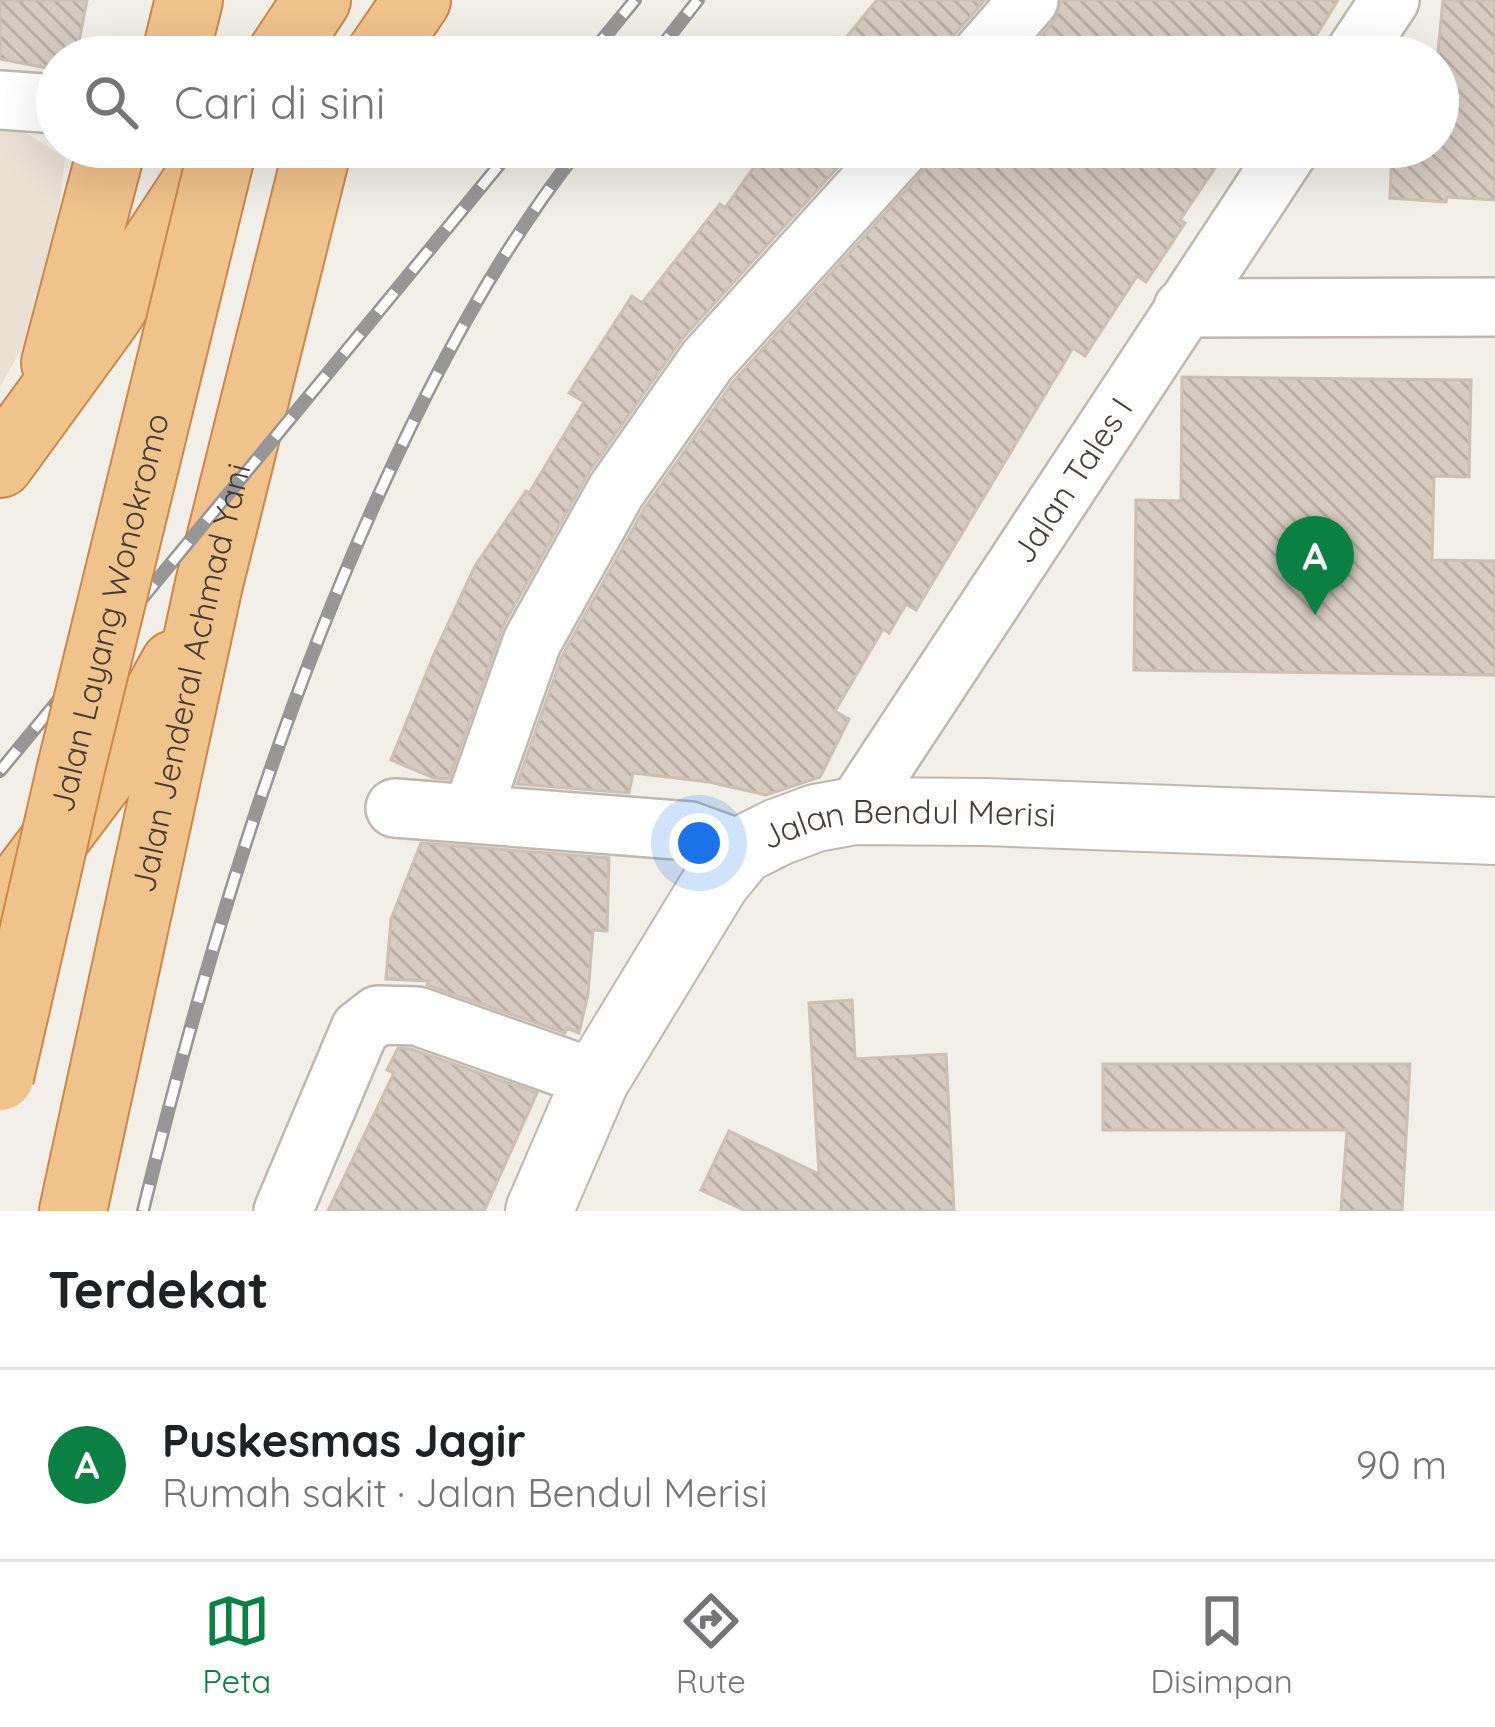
<!DOCTYPE html>
<html lang="id">
<meta charset="utf-8">
<style>
:root{--surface:#fff;--page:#f2f2f2;--text:#202124;--muted:#757577;--line:#e0e0e0;--accent:#0b8043}
body{margin:0;font-family:Quicksand,sans-serif;background:var(--page);color:var(--text)}
.you{position:absolute;left:699px;top:843px;width:42px;height:42px;margin:-30px;border:9px solid #fff;border-radius:50%;background:#1a73e8;box-shadow:0 0 0 18px #1a73e833}
.badge{display:grid;place-items:center;width:78px;height:78px;border-radius:50%;background:var(--accent);color:#fff;font-size:39px;font-weight:700}
.pin{position:absolute;translate:-50% -99px;filter:drop-shadow(0 3px 6px #0008)}
.pin::after{content:'';position:absolute;top:63px;width:42px;height:36px;background:inherit;clip-path:polygon(0 0,100% 0,50% 100%)}
.list{margin:0;padding:0;list-style:none}
h2{display:flex;justify-content:space-between;align-items:center;height:156px;margin:0;padding:0 48px;font-size:51px}
h2 small{font-size:39px;font-weight:400;color:var(--muted)}
.list li{display:grid;grid-template-columns:78px 1fr auto;gap:36px;align-items:center;box-sizing:border-box;height:192px;padding:0 48px;border-top:3px solid var(--line)}
.list b{display:block;font-size:45px;white-space:nowrap}
.list p{margin:0;font-size:39px;white-space:nowrap;color:var(--muted)}
.list em{font-size:39px;font-style:normal;color:var(--muted)}
.icon{flex:none;width:66px;height:66px;fill:none;stroke:currentColor;stroke-width:2;stroke-linecap:round;stroke-linejoin:round}
.map{position:relative;flex:none;width:1495px;height:1211px;overflow:hidden}
.search{position:absolute;background:var(--surface);box-shadow:0 12px 48px #0002;left:36px;right:36px;top:36px;height:132px;display:flex;align-items:center;gap:30px;box-sizing:border-box;padding:0 42px;border-radius:66px;color:var(--muted);font-size:45px}
.sheet{height:348px;background:var(--surface)}
nav{display:flex;justify-content:space-around;align-items:center;box-sizing:border-box;height:168px;border-top:3px solid var(--line);background:var(--surface);font-size:33px;color:var(--muted)}
nav a{display:grid;justify-items:center;gap:6px}
nav .on{color:var(--accent)}
.map>svg:first-child{display:block}
.education{fill:#eae0d4}
.building{fill:url(#building-back-hatch);stroke:#ccbfb3;stroke-width:3}
.lines{fill:none;stroke-linecap:round;stroke-linejoin:round}
.minor-casing{stroke:#c0b7af;stroke-width:62}
.tertiary-casing{stroke:#c0b7af;stroke-width:70}
.trunk-casing{stroke:#cc8849;stroke-width:70}
.minor{stroke:#fff;stroke-width:57}
.tertiary{stroke:#fff;stroke-width:66}
.trunk{stroke:#f0c28c;stroke-width:66}
.rail-casing{stroke:#969696;stroke-width:14}
.rail{stroke:#fff;stroke-width:9;stroke-dasharray:27;stroke-linecap:butt}
.trunk-bridge-casing{stroke:#cc8849;stroke-width:70;stroke-linecap:butt}
.trunk-bridge{stroke:#f0c28c;stroke-width:66}
.labels{text-anchor:middle;stroke-width:9;stroke-linejoin:round;paint-order:stroke}
.street-label{font-size:33px;fill:#453e38;stroke:#fff}
</style>
<div class="map">
<svg width="1495" height="1211" viewBox="0 0 1495 1211">
<defs>
<pattern id="building-back-hatch" width="6" height="6" patternUnits="userSpaceOnUse" patternTransform="scale(3)"><rect width="6" height="6" fill="#d6cbc2"/><path d="M-1 5l2 2M0 0l6 6M5-1l2 2" fill="none" stroke="#b9afa7"/></pattern>
</defs>
<rect width="100%" height="100%" fill="#f2eee8"/>
<path class="education" d="M0,116l65,42 -17,142 -48,87z"/>
<path class="building" d="M0,0h87l-11,57h-19v13l-57,-11z
M877,0h108l-31,35 -7,22h-117z
M1061,0h277l-35,57h-280l31,-36z
M1443,0h52v200l-48,-3 -1,5 -56,-4 2,-51h46v-96z
M768,147h88l-174,192 -93,133 -86,154 -54,153 -15,-1 -43,-18 44,-108 40,-86 51,-75 3,2 55,-91 -15,-9 63,-97 10,7 78,-99 5,4z
M933,147h296l-49,73 5,3 -39,59 -9,-6 -52,80 -12,-8 -157,262 -10,-6 -17,29 -6,-4 -48,82 14,8 -29,58 -54,18 -57,-13 -76,-9 -4,20 -112,-9 45,-128 82,-147 89,-127 192,-213z
M1182,377l289,3 -2,97 -35,-1 -2,84 63,1v114l-361,-5 2,-170 45,1z
M421,843l188,15 -2,73 -14,-1 -5,64 -9,39 -12,-5 -2,5 -138,-48 2,-4 -43,-2 5,-60z
M852,1000l3,59 91,-5 8,157h-208l-45,-21 28,-59 90,43 -10,-171z
M398,1048l13,1 126,44 -53,118h-156l66,-138 -7,-3z
M1103,1064h307l-8,147h-61l6,-81h-244z"/>
<g class="lines">
<g class="minor-casing">
<g id="minor">
<path d="M979,57l50,-57"/>
<path d="M1352,57l38,-57"/>
<path d="M0,100l57,4"/>
<path d="M1183,308l312,-1"/>
<path d="M395,808l295,23 52,19"/>
<path id="s1" d="M854,811l437,-664"/>
<path d="M472,812l60,-170 84,-151 91,-130 194,-214"/>
<path d="M283,1211l77,-182 18,-14 39,1 179,63"/>
</g>
</g>
<g class="tertiary-casing">
<g id="tertiary">
<path id="s2" d="M539,1211l57,-132 120,-197 26,-32 36,-18 38,-14 38,-7 132,1 509,19"/>
</g>
</g>
<g class="trunk-casing">
<g id="trunk">
<path d="M175,57l14,-57"/>
<path d="M279,57l38,-57"/>
<path d="M378,57l39,-57"/>
<path d="M55,363l57,-216"/>
<path d="M0,464l107,-147 112,-170"/>
<path d="M0,912l138,-183 36,-65"/>
<path id="s3" d="M73,1211l136,-627 109,-437"/>
</g>
</g>
<use href="#minor" class="minor"/>
<use href="#tertiary" class="tertiary"/>
<use href="#trunk" class="trunk"/>
<g class="rail-casing">
<path id="rail" d="M588,57l47,-57
M653,57l45,-57
M0,771l514,-624
M143,1211c59,-242 131,-482 233,-710 56,-124 120,-247 205,-354"/>
</g>
<use href="#rail" class="rail"/>
<g class="trunk-bridge-casing">
<g id="trunk-bridge">
<path id="s4" d="M0,1077l70,-305 153,-625"/>
</g>
</g>
<use href="#trunk-bridge" class="trunk-bridge"/>
</g>
<g class="labels">
<g class="street-label">
<text dy="12" stroke="none"><textPath href="#s1" startOffset="396">Jalan Tales I</textPath></text>
<text dy="12" stroke="none"><textPath href="#s4" startOffset="477">Jalan Layang Wonokromo</textPath></text>
<text dy="12" stroke="none"><textPath href="#s3" startOffset="546">Jalan Jenderal Achmad Yani</textPath></text>
<text dy="12" stroke="none"><textPath href="#s2" startOffset="588">Jalan Bendul Merisi</textPath></text>
</g>
</g>
</svg>
<div class="you"></div>
<div class="pin badge" style="left:1315px;top:615px">A</div>
<div class="search"><svg class="icon" aria-label="search" viewBox="0 0 24 24"><circle cx="10" cy="10" r="6"/><path d="M15 15l6 6"/></svg>Cari di sini</div>
</div>
<section class="sheet">
<h2>Terdekat<small></small></h2>
<ul class="list">
<li><span class="badge">A</span><div><b>Puskesmas Jagir</b><p>Rumah sakit · Jalan Bendul Merisi</p></div><em>90 m</em></li>
</ul>
</section>
<nav>
<a class="on"><svg class="icon" aria-label="map" viewBox="0 0 24 24"><path d="M3 6l6-2 6 2 6-2v14l-6 2-6-2-6 2zM9 4v14M15 6v14"/></svg>Peta</a>
<a><svg class="icon" aria-label="directions" viewBox="0 0 24 24"><path d="M12 3l9 9-9 9-9-9zM9 14v-3h6M13 9l2 2-2 2"/></svg>Rute</a>
<a><svg class="icon" aria-label="saved" viewBox="0 0 24 24"><path d="M7 4h10v16l-5-4-5 4z"/></svg>Disimpan</a>
</nav>
